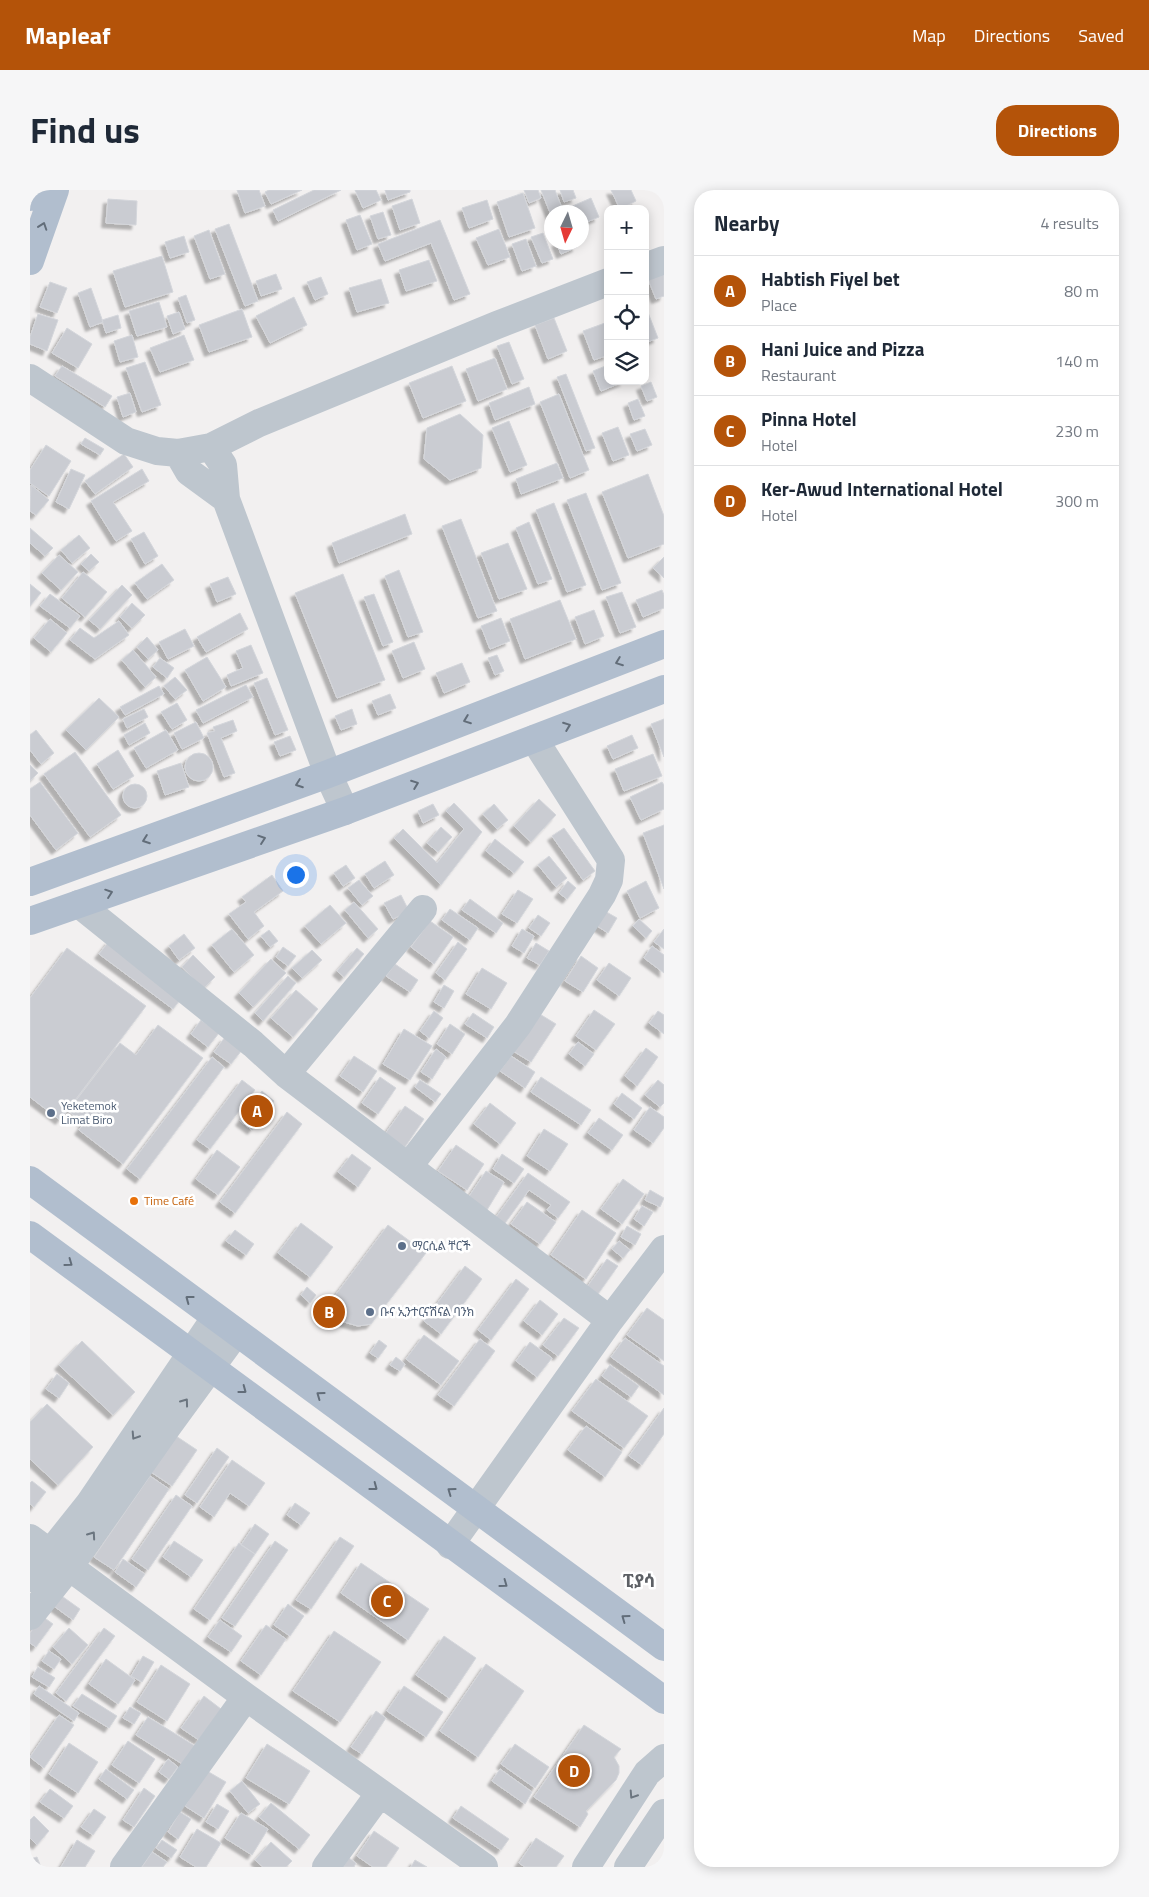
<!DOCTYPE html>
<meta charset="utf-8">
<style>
:root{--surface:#fff;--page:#f6f6f7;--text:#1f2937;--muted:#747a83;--line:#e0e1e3;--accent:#b45309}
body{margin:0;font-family:"Titillium Web","Noto Sans Ethiopic",sans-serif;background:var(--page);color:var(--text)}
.controls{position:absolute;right:15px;top:15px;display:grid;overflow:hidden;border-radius:10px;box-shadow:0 2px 12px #0003}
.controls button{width:45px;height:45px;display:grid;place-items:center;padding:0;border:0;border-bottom:1px solid var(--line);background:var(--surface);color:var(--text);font:25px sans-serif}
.compass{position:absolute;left:514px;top:15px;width:45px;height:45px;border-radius:50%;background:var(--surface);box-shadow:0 2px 12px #0003;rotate:185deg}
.you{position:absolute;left:265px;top:684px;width:18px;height:18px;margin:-12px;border:4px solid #fff;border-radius:50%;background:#1a73e8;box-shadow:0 0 0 8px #1a73e833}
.badge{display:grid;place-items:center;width:32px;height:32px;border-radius:50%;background:var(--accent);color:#fff;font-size:16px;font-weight:700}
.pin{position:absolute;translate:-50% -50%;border:2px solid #fff;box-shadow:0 1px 5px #0006}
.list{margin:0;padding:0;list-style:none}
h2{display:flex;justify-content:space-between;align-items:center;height:65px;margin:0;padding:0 20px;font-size:21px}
h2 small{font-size:16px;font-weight:400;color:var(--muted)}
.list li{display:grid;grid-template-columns:32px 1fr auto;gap:15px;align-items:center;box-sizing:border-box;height:70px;padding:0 20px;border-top:1px solid var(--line)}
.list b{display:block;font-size:19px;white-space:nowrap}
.list p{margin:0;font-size:16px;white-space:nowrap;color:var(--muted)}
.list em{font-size:16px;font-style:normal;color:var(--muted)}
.icon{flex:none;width:28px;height:28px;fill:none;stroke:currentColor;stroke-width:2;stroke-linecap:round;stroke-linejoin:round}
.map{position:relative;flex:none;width:634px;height:1677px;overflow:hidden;border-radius:20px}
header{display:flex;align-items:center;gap:30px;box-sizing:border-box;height:70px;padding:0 25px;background:var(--accent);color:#fff}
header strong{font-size:24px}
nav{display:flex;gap:28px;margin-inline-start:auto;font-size:18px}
.intro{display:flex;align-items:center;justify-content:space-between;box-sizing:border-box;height:120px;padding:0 30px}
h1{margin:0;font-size:35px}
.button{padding:12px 22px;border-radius:20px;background:var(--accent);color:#fff;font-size:18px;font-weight:700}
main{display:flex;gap:30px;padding:0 30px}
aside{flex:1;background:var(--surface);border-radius:20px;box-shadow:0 2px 12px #0003}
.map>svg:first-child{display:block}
.building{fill:#caccd2;stroke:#d4d6db;filter:url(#shadow)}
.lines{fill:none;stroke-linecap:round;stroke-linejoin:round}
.minor{stroke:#bec6ce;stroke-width:28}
.major{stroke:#b1bece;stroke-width:28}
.oneway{stroke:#626d79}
.oneway2{stroke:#6b757f}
.service-dot{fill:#5c6f8a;stroke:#fff;stroke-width:2}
.food-dot{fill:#e8710a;stroke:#fff;stroke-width:2}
.labels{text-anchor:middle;stroke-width:5;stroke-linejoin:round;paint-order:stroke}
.service-label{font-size:12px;fill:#4e5e75;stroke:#fff;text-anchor:start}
.food-label{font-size:12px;fill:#c56008;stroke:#fff;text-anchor:start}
.district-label{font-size:18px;font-weight:bold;fill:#5d6065;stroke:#fff}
</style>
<header>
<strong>Mapleaf</strong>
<nav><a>Map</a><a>Directions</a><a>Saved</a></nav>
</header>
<div class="intro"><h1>Find us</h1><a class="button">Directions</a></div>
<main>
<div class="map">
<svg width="634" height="1677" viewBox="0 0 634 1677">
<defs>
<filter id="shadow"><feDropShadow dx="-4.5" dy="4.5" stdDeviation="1" flood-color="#0004"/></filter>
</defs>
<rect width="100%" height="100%" fill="#f2f0f0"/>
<path class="building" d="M207,0h22l6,16 -20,7z
M239,0h33l-31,14 -6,-12z
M284,0h27l-63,31 -5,-11z
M325,0h21l5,10 -18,8z
M355,0h25v2l-22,8z
M494,0h14l3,8 -12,5z
M511,0h14l8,21 -11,1 -1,3z
M530,0h13l3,8 -12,4z
M581,0h20l5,11 -16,8z
M493,3l12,35 -26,9 -12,-35z
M561,8l8,19 -17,7v-12h-12l-2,-4z
M78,9l29,2 -1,24 -30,-2z
M382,9l8,24 -20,7 -8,-24z
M457,10l6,19 -24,9 -7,-20z
M353,22l8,23 -13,4 -8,-23z
M330,25l12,29 -15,6 -11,-30z
M410,30l30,74 -16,6 -23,-57 -46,18 -7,-17z
M199,34l29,77 -13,5 -30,-77z
M469,39l11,28 -22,8 -12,-27z
M179,40l16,44 -15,5 -16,-43z
M513,43l10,26 -11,4 -11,-26z
M154,46l5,16 -19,6 -5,-16z
M496,49l10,27 -14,5 -10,-27z
M526,52h19l2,5 -16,7z
M132,66l11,36 -48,15 -12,-36z
M399,70l8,21 -31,10 -7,-21z
M634,78v28l-8,3 -10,-25z
M246,84l6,15 -21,7 -5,-15z
M291,87l7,17 -13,6 -8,-18z
M351,89l8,24 -32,9 -8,-24z
M20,92l17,6 -10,25 -17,-6z
M61,98l12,34 -13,5 -12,-34z
M156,105l9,25 -8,3 -9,-25z
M264,107l13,28 -37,18 -14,-27z
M129,112l8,25 -30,9 -8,-25z
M615,115l13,33 -13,5z
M212,119l10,28 -43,15 -10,-27z
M149,122l6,17 -12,5 -6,-18z
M8,124l20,6 -11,31 -17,-7v-7z
M88,125l3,13 -15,5 -4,-13z
M524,128l13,33 -19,8 -13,-34z
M575,133l3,5v27l-14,5 -11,-29z
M37,138l25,16 -14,24 -26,-15z
M102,145l6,22 -18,5 -6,-21z
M154,145l10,25 -34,12 -10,-24z
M479,152l15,37 -12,5 -15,-38z
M465,168l12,31 -29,12 -12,-32z
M115,172l16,43 -19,7 -16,-44z
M578,175v16h17l-24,10 -8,-20z
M32,176l50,30 -7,11 -50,-31z
M422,176l14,35 -43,17 -14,-35z
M536,184l29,74 -9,3 -29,-74z
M621,192l6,15 -10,4 -6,-15z
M499,197l6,17 -40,16 -6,-17z
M100,203l6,19 -13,5 -6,-20z
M529,204l30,76 -19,8 -30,-76z
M608,209l7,17 -11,4 -6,-17z
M430,224l23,21 -2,33 -31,12 -26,-21 3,-31z
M479,231l18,44 -17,7 -18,-44z
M588,237l11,28 -16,6 -11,-28z
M615,239l7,16 -15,6 -7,-17z
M55,248l19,11 -4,6 -19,-11z
M16,255l25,16 -22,35 -19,-13v-13z
M94,264l9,13 -38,27 -10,-13z
M527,273l6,15 -42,16 -5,-15z
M41,279l14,6 -16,34 -13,-7z
M112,279l7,12 -36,21 19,29 -16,10 -25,-40z
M618,284l16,42v28l-36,14 -26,-66z
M1,295l18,15 -13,15 -6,-4z
M556,303l35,90 -19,7 -35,-90z
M524,313l32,82 -19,7 -31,-82z
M375,324l7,20 -73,29 -7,-20z
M431,329l36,92 -19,7 -36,-92z
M499,332l23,57 -14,5 -22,-56z
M0,338l23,20 -8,8 -15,-13z
M114,342l14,24 -13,8 -14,-25z
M49,345l11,13 -18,15 -11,-13z
M478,353l19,46 -28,10 -18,-46z
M61,364l8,8 -10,9 -8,-7z
M29,365l19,17 -17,18 -19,-17z
M634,367v21l-11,-10z
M132,374l12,16 -27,19 -12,-16z
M369,380l24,62 -15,5 -23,-61z
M53,382l24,20 -22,25 -23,-19z
M313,384l42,106 -48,18 -42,-105z
M198,387l8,17 -19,8 -7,-18z
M0,394l11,9 -11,13z
M92,395l10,10 -32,34 -11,-9z
M632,400l2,5v13l-21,9 -7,-17z
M592,402l14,35 -16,6 -14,-36z
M20,404l30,22 -10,12 -30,-22z
M344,404l19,48 -10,4 -19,-49z
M530,410l16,39 -51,20 -15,-40z
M102,413l13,12 -13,13 -12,-11z
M564,420l10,26 -19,8 -10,-27z
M210,423l8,16 -42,23 -9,-15z
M471,428l9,23 -20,8 -9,-23z
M20,429l17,14 -16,19 -17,-14z
M89,431l10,14 -34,24 -25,-19 10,-12 14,10z
M155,439l9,17 -26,13 -9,-17z
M117,447l11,13 -10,9 -11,-12z
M384,452l11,27 -22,9 -11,-27z
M221,455l12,28 -32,13 -4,-11 16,-7 -7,-17z
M103,460l23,27 -11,10 -23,-27z
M467,465l7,16 -9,4 -7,-17z
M177,467l19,30 -23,14 -18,-31z
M130,468l14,10 -7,10 -14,-11z
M432,473l8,19 -26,11 -8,-20z
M145,487l12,13 -12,9 -11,-13z
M237,488l21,52 -13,5 -21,-52z
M216,495l7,12 -50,26 -7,-13z
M129,496l5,8 -39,21 -5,-8z
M360,504l6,14 -18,7 -6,-14z
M69,508l20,19 -33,33 -20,-20z
M147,513l10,17 -15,9 -11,-17z
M114,519l4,8 -21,11 -4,-9z
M322,519l5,15 -16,6 -6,-14z
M634,529v38l-13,-33z
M203,530l4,11 -16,7 14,35 -11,4 -17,-44 8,-2 -2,-4z
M166,532l8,16 -22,11 -8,-16z
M115,533l5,10 -21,12 -5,-10z
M6,540l18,23 -13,11 -11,-14v-15z
M136,540l12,20 -32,18 -12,-20z
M602,545l6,13 -25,11 -6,-13z
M260,546l6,14 -16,6 -6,-14z
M88,560l16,26 -21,13 -16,-25z
M45,562l46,63 -31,22 -46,-63z
M155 577a14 14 0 1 1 28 0a14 14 0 1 1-28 0Z
M623,564l9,22 -38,15 -9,-22z
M151,573l8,24 -24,8 -8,-24z
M0,575l8,8 -8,8z
M10,592l38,51 -22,17 -26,-35v-26z
M632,592l2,3v24l-23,11 -11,-23z
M93 606a12 12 0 1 1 24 0a12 12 0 1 1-24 0Z
M509,609l17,16 -25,27 -17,-16z
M424,613l28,29 -41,53 -47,-47 9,-9 34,34 27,-34 -18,-18z
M403,614l6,11 -16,8 -5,-12z
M464,614l14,16 -11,9 -14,-15z
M634,635v64l-21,-56z
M411,637l11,10 -14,15 -11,-9z
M534,638l31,43 -12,9 -31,-44z
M465,649l29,23 -10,11 -28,-22z
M519,666l18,22 -11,9 -18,-22z
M355,671l9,14 -20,13 -9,-14z
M316,675l9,13 -12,8 -9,-13z
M242,685l11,16 -29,21 10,14 -16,13 -19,-25 17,-12 -4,-5z
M329,690l14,16 -11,9 -14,-17z
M538,691l8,7 -9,11 -8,-6z
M616,691l13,27 -19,10 -13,-27z
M488,700l15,9 -16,24 -15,-9z
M371,705l8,16 -16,8 -9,-16z
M440,709l33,24 -7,10 -34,-23z
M324,712l24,27 -10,9 -23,-28z
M300,715l16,18 -25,21 -16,-18z
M420,719l28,19 -8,12 -28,-20z
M573,720l14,8 -9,15 -14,-9z
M508,725l12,8 -9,13 -12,-8z
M609,729l13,12 -6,7 -13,-12z
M400,731l23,16 -19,27 -23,-17z
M202,739l22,26 -20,17 -22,-27z
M492,739l12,7 -10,17 -12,-7z
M634,739v20l-10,-7z
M239,740l9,11 -8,6 -9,-11z
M154,744l11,14 -16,12 -10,-14z
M80,750l74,55 -11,14 -74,-55z
M428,752l9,7 -22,31 -9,-7z
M506,753l13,8 -9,14 -13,-7z
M622,756l12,9v18l-20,-15z
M253,757l13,9 -8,10 -12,-9z
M37,758l79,58 -86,114 -30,-23v-99z
M327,758l7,6 -20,23 -7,-6z
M282,760l10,10 -20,18 -10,-10z
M163,765l22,22 -12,12 -21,-22z
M551,766l17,12 -15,24 -18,-11z
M241,769l15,14 -33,34 -14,-14z
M579,773l22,15 -12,18 -22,-16z
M365,774l23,16 -8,12 -24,-16z
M452,778l25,15 -16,26 -25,-15z
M258,786l8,7 -33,38 -8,-8z
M414,795l10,6 -10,17 -10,-6z
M266,800l22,19 -25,28 -22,-19z
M564,820l21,14 -19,26 -20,-14z
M404,821l9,7 -14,20 -9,-7z
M628,821l6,4v19l-15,-11z
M443,823l21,14 -7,11 -22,-14z
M508,823l18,11 -25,38 -18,-11z
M171,830l18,13 -11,14 -17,-13z
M420,834l15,10 -13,20 -15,-10z
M128,835l45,33 -80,106 -44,-34 5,-7 -16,-12 52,-68 16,12z
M374,839l28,17 -22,34 -27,-16z
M195,847l17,13 -11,14 -17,-12z
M548,852l16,12 -9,12 -16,-12z
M616,858l12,9 -21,29 -12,-10z
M406,859l10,8 -14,22 -11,-7z
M324,866l23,15 -14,21 -23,-16z
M481,866l24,16 -10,16 -25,-17z
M182,867l12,10 -84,112 -13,-10z
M350,887l16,11 -18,26 -16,-11z
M511,887l50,33 -10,15 -50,-33z
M212,890l13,10 -45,59 -13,-9z
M390,890l21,14 -6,8 -20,-15z
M628,890l6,5v18l-4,4 -15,-12z
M232,901l12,10 -22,29 -12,-9z
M592,903l20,15 -8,11 -20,-15z
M460,913l26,20 -16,21 -26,-20z
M375,916l19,13 -19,28 -20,-13z
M620,917l14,10v11l-11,15 -19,-13z
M257,922l15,12 -67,89 -15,-11z
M569,928l24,17 -11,15 -24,-17z
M514,939l24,15 -18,27 -23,-15z
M426,955l28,19 -17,26 -29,-19z
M187,960l23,17 -22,28 -22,-16z
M322,964l19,14 -13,19 -20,-15z
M472,964l22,15 -10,14 -21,-14z
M456,981l18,11 -17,28 -19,-12z
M498,983l42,29 -12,16 -11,-8 4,-5 -22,-15 -26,36 -9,-6z
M593,989l21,15 -22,30 -21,-15z
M620,1000l14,8 -4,9 -15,-7z
M497,1012l29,20 -16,22 -29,-20z
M612,1016l11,6 -9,14 -10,-7z
M552,1020l34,23 -30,46 -35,-24z
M271,1033l32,24 -23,30 -32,-24z
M358,1035l38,28 -55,71 -13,2 -14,-4 -8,-13 -2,-12z
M597,1036l14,8 -6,11 -14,-8z
M205,1040l19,14 -8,11 -20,-14z
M589,1051l11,9 -7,8 -11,-9z
M577,1069l11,7 -20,28 -11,-7z
M435,1076l17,13 -41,55 -17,-13z
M486,1089l13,10 -38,51 -13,-10z
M277,1097l9,8 -6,8 -9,-8z
M510,1110l18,14 -16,21 -18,-14z
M617,1118l17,12v41l-37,-26z
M534,1128l15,10 -21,28 -15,-11z
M394,1145l35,26 -18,24 -35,-26z
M595,1148l39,28v29l-53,-38z
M450,1149l15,12 -41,55 -16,-11z
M349,1150l8,6 -9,12 -8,-5z
M52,1151l53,51 -22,23 -54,-50z
M500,1152l22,16 -15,19 -21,-16z
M366,1167l9,7 -5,7 -10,-6z
M580,1175l29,21 -8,11 -29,-21z
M27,1184l12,9 -10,15 -13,-9z
M566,1189l52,37 -24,32 -52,-37z
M17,1214l46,43 -35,38 -28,-26v-37z
M634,1218v26l-22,31 -13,-9z
M556,1236l36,26 -17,25 -37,-27z
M146,1246l21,14 -25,36 -21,-14z
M187,1258l12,9 -32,46 -12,-8z
M202,1270l33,23 -16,23 -19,-13 -16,24 -14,-10z
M120,1286l19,13 -55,81 -20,-13z
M2,1291l14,11 -12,15 -4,-3v-21z
M146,1305l16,11 -44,64 -16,-11z
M265,1313l15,10 -9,12 -14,-10z
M225,1334l14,10 -14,20 -14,-9z
M310,1347l14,9 -43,63 -15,-9z
M144,1351l29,19 -12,17 -28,-20z
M245,1351l13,9 -53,76 -13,-8z
M209,1353l16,11 -45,66 -16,-11z
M93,1369l22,15 -9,13 -21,-15z
M331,1373l68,46 -21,31 -67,-47z
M29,1404l21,15 -7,11 -22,-16z
M258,1414l16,12 -14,20 -16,-11z
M12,1426l11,8 -17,23 -6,-4v-10z
M190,1430l22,16 -11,16 -23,-15z
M236,1435l20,14 -25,36 -20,-14z
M39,1438l19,17 -16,19 -19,-17z
M74,1438l11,8 -49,65 -10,-8z
M304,1441l47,31 -41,60 -47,-31z
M414,1446l32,22 -27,40 -33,-23z
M19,1461l12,8 -7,10 -12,-8z
M113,1466l11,6 -12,20 -11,-6z
M76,1469l29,21 -17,24 -29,-20z
M456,1474l38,27 -46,66 -38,-26z
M131,1475l29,19 -23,37 -30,-19z
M8,1477l17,11 -6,9 -17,-10z
M9,1496l40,27 -5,8 -40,-27z
M374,1496l39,26 -17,25 -39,-26z
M52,1504l35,22 -8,12 -36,-22z
M174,1506l17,13 -22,31 -18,-12z
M100,1517l11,6 -7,11 -11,-6z
M346,1521l10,7 -24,36 -11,-7z
M29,1525l15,10 -30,43 -14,-11z
M118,1527l47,29 -11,19 -48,-30z
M554,1535l37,24 -7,8 5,9v7l-3,7 -30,31 2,3 -8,13 -46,-30z
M98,1551l27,18 -16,24 -27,-18z
M39,1553l29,19 -20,31 -29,-19z
M237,1554l43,27 -21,33 -43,-26z
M485,1554l34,23 -14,21 -34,-24z
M138,1569l10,8 -9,12 -10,-7z
M76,1579l28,21 -7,9 -28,-20z
M470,1579l32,23 -7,12 -33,-23z
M177,1581l19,11 -22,36 -19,-12z
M212,1591l18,23 -12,9 -18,-22z
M114,1598l11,8 -21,31 -11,-7z
M20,1599l23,17 -9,12 -24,-16z
M241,1613l39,32 -11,14 -40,-32z
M187,1614l12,7 -11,18 -12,-7z
M431,1616l48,33 -8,11 -48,-32z
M64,1619l12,8 -13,18 -12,-8z
M150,1622l11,7 -13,20 -10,-7z
M211,1623l27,16 -16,26 -27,-17z
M4,1626l15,15 -12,14 -7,-7v-18z
M167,1639l24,14 -15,24h-10l-16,-10z
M344,1641l25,17 -13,19h-13l-16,-11z
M506,1648l28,18 -8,11h-31l-6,-4z
M47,1650l18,11 -10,16h-24z
M132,1650l15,10 -6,8 -15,-10z
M241,1652l21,19 -6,6h-23l-8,-7z
M122,1662l15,10 -4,5h-21z
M7,1667l4,10h-11v-8z
M319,1668l7,5 -2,4h-11z
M385,1670l12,7h-16z"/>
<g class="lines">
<path class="minor" d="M615,77l19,-7
M0,188l96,63 31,10 21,2 33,-6 48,-24 238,-98 111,-43
M181,257l12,18 3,34 102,275 17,37
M148,263l11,19 37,27
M49,714l174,140 33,30 324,246
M256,884l137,-165
M378,977l110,-142 84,-130 7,-15 2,-20 -77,-121
M0,1348l216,159 238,170
M420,1355l160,-225 54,-71
M0,1388l59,-74 126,-186
M0,1426l39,-49 99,-141 68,-93
M94,1677l122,-170
M296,1677l54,-74
M556,1677l61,-94 17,-15
M598,1677l36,-54"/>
<path class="major" d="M0,7l2,-7
M0,71l25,-71
M0,692l298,-108 336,-130
M0,731l315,-110 319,-122
M0,990l634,467
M0,1045c212,154 422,311 634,465"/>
</g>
<defs><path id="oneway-chevron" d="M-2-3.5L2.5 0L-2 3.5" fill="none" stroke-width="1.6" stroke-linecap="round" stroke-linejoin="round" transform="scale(1.25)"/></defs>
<g class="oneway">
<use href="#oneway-chevron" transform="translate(13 36) rotate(-71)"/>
<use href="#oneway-chevron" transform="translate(589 472) rotate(159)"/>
<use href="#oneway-chevron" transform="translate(437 530) rotate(159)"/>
<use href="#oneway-chevron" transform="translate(537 536) rotate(-21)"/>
<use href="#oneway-chevron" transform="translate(269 594) rotate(160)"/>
<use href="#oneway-chevron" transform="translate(385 594) rotate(-21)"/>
<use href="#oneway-chevron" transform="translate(232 649) rotate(-19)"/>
<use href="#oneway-chevron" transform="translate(116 650) rotate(160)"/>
<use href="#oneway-chevron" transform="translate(79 703) rotate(-19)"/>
<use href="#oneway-chevron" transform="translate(39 1073) rotate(36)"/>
<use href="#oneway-chevron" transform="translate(159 1109) rotate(-143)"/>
<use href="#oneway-chevron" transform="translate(213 1200) rotate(37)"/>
<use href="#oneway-chevron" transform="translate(290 1205) rotate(-144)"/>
<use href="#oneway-chevron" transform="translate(344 1297) rotate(37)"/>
<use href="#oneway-chevron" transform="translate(421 1301) rotate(-144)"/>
<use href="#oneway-chevron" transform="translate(474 1394) rotate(36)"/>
<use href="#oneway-chevron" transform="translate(595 1428) rotate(-144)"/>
</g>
<g class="oneway2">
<use href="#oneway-chevron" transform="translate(155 1212) rotate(-54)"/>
<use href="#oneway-chevron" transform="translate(105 1246) rotate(123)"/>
<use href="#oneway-chevron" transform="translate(62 1345) rotate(-55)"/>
<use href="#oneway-chevron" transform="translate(603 1605) rotate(123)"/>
</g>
<g class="service-dot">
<circle cx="21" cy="923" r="5"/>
<circle cx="372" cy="1056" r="5"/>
<circle cx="340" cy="1122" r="5"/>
</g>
<circle class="food-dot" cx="104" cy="1011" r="5"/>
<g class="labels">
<g class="service-label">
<text x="31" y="920">Yeketemok<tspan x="31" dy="14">Limat Biro</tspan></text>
<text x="382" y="1060">ማርሲል ቸርች</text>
<text x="350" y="1126">ቡና ኢንተርናሽናል ባንክ</text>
</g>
<g class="food-label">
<text x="114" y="1015">Time Café</text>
</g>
<g class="district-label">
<text x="609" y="1397">ፒያሳ</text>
</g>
</g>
</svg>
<div class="controls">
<button>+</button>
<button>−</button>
<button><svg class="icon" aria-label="locate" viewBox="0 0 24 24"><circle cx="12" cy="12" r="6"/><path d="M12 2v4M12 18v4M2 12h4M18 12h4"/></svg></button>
<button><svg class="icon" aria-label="layers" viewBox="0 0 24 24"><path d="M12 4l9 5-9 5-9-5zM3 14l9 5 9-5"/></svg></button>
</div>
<svg class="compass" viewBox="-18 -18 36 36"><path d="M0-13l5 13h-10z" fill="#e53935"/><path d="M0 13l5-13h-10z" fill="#747a83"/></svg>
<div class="you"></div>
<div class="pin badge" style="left:227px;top:921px">A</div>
<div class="pin badge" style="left:299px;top:1122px">B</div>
<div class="pin badge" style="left:357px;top:1411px">C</div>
<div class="pin badge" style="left:544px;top:1581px">D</div>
</div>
<aside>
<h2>Nearby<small>4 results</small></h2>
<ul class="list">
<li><span class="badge">A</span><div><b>Habtish Fiyel bet</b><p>Place</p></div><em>80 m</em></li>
<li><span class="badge">B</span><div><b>Hani Juice and Pizza</b><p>Restaurant</p></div><em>140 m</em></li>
<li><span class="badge">C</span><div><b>Pinna Hotel</b><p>Hotel</p></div><em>230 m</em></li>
<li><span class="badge">D</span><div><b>Ker-Awud International Hotel</b><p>Hotel</p></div><em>300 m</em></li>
</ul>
</aside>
</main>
